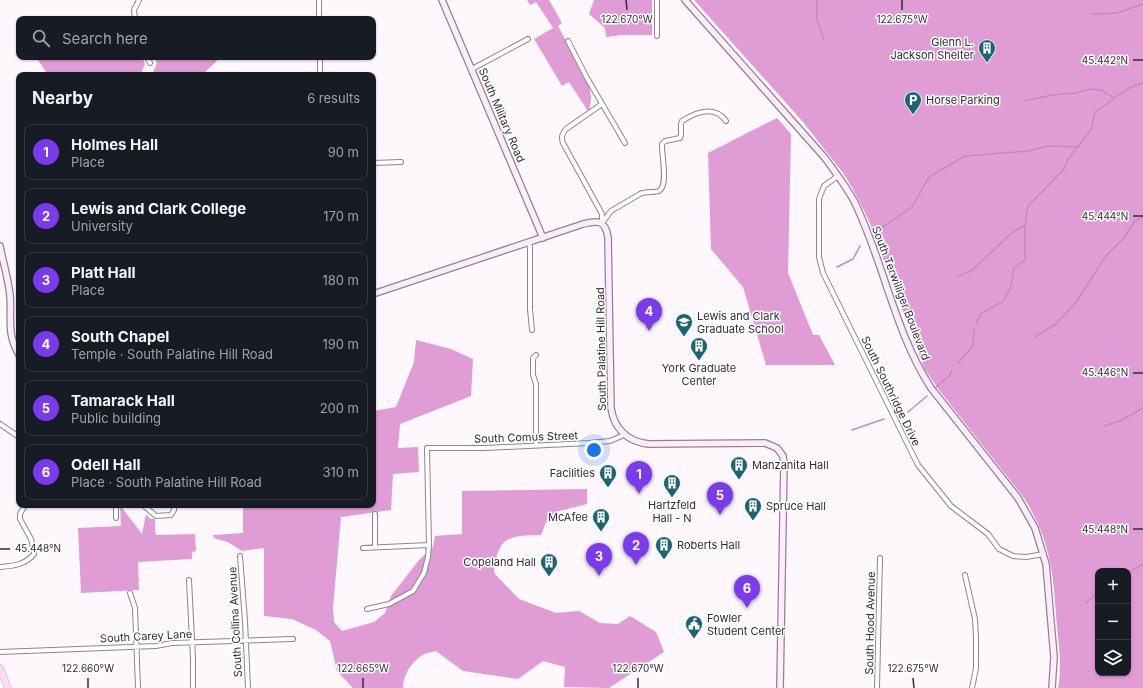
<!DOCTYPE html>
<meta charset="utf-8">
<style>
:root{--surface:#171b24;--page:#20242c;--text:#f1f3f6;--muted:#9ea1a6;--line:#363941;--accent:#7c3aed}
body{margin:0;font-family:Inter,sans-serif;background:var(--page);color:var(--text)}
.controls{position:absolute;right:12px;bottom:12px;display:grid;overflow:hidden;border-radius:8px;box-shadow:0 1px 3px #0004}
.controls button{width:36px;height:36px;display:grid;place-items:center;padding:0;border:0;border-bottom:1px solid var(--line);background:var(--surface);color:var(--text);font:20px sans-serif}
.you{position:absolute;left:594px;top:450px;width:14px;height:14px;margin:-10px;border:3px solid #fff;border-radius:50%;background:#1a73e8;box-shadow:0 0 0 6px #1a73e833}
.badge{display:grid;place-items:center;width:26px;height:26px;border-radius:50%;background:var(--accent);color:#fff;font-size:13px;font-weight:700}
.pin{position:absolute;translate:-50% -33px;filter:drop-shadow(0 1px 2px #0008)}
.pin::after{content:'';position:absolute;top:21px;width:14px;height:12px;background:inherit;clip-path:polygon(0 0,100% 0,50% 100%)}
.list{margin:0;padding:0;list-style:none}
h2{display:flex;justify-content:space-between;align-items:center;height:52px;margin:0;padding:0 16px;font-size:17px}
h2 small{font-size:13px;font-weight:400;color:var(--muted)}
.list li{display:grid;grid-template-columns:26px 1fr auto;gap:12px;align-items:center;box-sizing:border-box;height:56px;margin:0 8px 8px;padding:0 8px;border:1px solid var(--line);border-radius:8px}
.list b{display:block;font-size:15px;white-space:nowrap}
.list p{margin:0;font-size:13px;white-space:nowrap;color:var(--muted)}
.list em{font-size:13px;font-style:normal;color:var(--muted)}
.icon{flex:none;width:22px;height:22px;fill:none;stroke:currentColor;stroke-width:2;stroke-linecap:round;stroke-linejoin:round}
.map{position:relative;flex:none;width:1143px;height:688px;overflow:hidden}
.search{position:absolute;background:var(--surface);box-shadow:0 1px 3px #0004;left:16px;top:16px;width:360px;height:44px;display:flex;align-items:center;gap:10px;box-sizing:border-box;padding:0 14px;border-radius:8px;color:var(--muted);font-size:15px}
.panel{position:absolute;background:var(--surface);box-shadow:0 1px 3px #0004;left:16px;top:72px;width:360px;height:436px;border-radius:8px}
.map>svg:first-child{display:block}
.forest{fill:#e09cd5;fill-rule:evenodd}
.lines{fill:none;stroke-linecap:round;stroke-linejoin:round}
.stream{stroke:#c987bf;stroke-width:1.5}
.street-casing{stroke:#8e858c;stroke-width:6}
.secondary-casing{stroke:#8e858c;stroke-width:8}
.primary-casing{stroke:#d6d5d6;stroke-width:8}
.street{stroke:#fff;stroke-width:4}
.secondary{stroke:#feecfb;stroke-width:5.5}
.primary{stroke:#fdd9f7;stroke-width:6}
.ticks{fill:none;stroke:#322e31;stroke-width:1.5}
.labels{text-anchor:middle;stroke-width:3;stroke-linejoin:round;paint-order:stroke}
.poi-label{font-size:11px;fill:#322e31;stroke:#fff;text-anchor:start}
.street-label{font-size:11px;fill:#322e31;stroke:#fff}
.ticks-label{font-size:10px;text-anchor:middle;fill:#322e31;stroke:#fff;stroke-width:3;stroke-linejoin:round;paint-order:stroke}
</style>
<div class="map">
<svg width="1143" height="688" viewBox="0 0 1143 688">
<rect width="100%" height="100%" fill="#fef8fd"/>
<path class="forest" d="M527,0h22l13,23 -4,3 30,56c3,11 5,19 0,29l-19,-29 -7,4 -28,-47 19,-11 -17,-26 -6,3z
M594,0h58v35h-30l-16,2 -1,-9 -16,-14z
M694,0h449v688h-85c4,-20 1,-41 -1,-61 -4,-52 -5,-84 -33,-129l-85,-108 -15,-22 -55,-147 -16,-32 -10,-16 -40,-51zM1098,571h30v102h-30z
M36,57h106l3,7 -5,11h-92z
M154,57h67l-19,18h-50l5,-12z
M777,118l14,16 -3,139 25,62h6l16,30h-69l-23,-78 -32,-38 -3,-96z
M416,340l35,9 22,10 -2,37 -71,28 -2,24 20,-1 1,25 -26,2 -2,36 -50,7 -8,91 1,14 8,9 32,-9 11,-9 6,-17 28,-36 14,-13 2,-11 27,-2v-43l125,-2v15l-32,8 -8,8 -6,15c-34,1 -43,1 -47,38l25,26 37,14 23,-2 21,12 18,1 12,-8 26,16 8,20 -55,36 -45,-1 1,-20 -22,-6 -25,18 -55,-8 -27,-20c-4,1 -11,2 -15,5 -10,7 -18,19 -18,32h-50l-16,-17 -7,-30 -14,-11 -24,-11 -28,-3v-68l-22,3 -14,-9 -14,-4 -1,-3 30,-2v-28h130v-94l23,-4 18,-45z
M120,505l22,29 4,-20 4,5h5v14l2,2 38,-1 1,17 -4,1v7l-54,3 1,28 -58,3 -3,-65 43,-2z"/>
<g class="lines">
<path class="stream" d="M817,0v20l7,20
M1092,14l25,-1 26,-9
M1025,101l27,-6 23,-2 15,-4 11,1 13,8
M883,227l29,-20 17,-30 36,-21 64,-5 19,-5 31,1
M872,238l6,-4
M837,267l16,-8 7,-13
M958,276l13,-5 42,-39 12,-7
M976,324l5,-11 14,-7 9,-6 7,-13 3,-19 11,-8v-35l3,-19 36,-37 4,-10 23,-29 4,-18c16,-10 30,-25 48,-29
M1035,337l22,-14 20,-22 28,-44 18,-18 12,-18 8,-4
M958,363l15,-17 1,-16
M936,387l14,-12 2,-5
M908,412l19,-16
M1104,426l16,-5 23,-13
M852,430l32,-11
M1128,573l15,-9
M1086,603l12,-11"/>
<g class="street-casing">
<path id="street" d="M319,0v19
M657,0v36
M135,19l-1,-9 5,-10
M568,41l19,37 38,65
M147,57l3,6
M320,57v18
M472,69l56,-30
M373,163l28,-1
M838,176l-14,10 -5,13v58l4,16 95,192 33,41 37,28 11,15 14,7 13,1 18,-3
M602,221v-7l-39,-71c-2,-6 -1,-9 3,-14l36,-25
M602,223l9,-12 29,-17c6,-3 14,-1 19,-3 10,-6 2,-38 3,-47l3,-3 15,-3c3,-5 -1,-11 2,-17 14,-9 33,-16 44,0
M529,243l1,4v62l2,21
M536,355l-3,3v17l3,9v62
M0,424l19,13
M116,505v13
M143,505l13,11 15,-1 3,-5v-5
M375,514v33
M363,548l66,-3
M240,556l5,65 3,67
M0,567c13,-1 25,-2 34,-13l-1,-7 -2,-8 -11,-20v-5l5,-9
M965,575l10,44 1,19v30l-4,20
M189,580l4,79v29
M130,593l5,15 3,80
M367,609l22,-5 24,-13 11,-18 4,-16 1,-12 -2,-97h58l104,-5 21,-2 14,-6
M0,652l156,-6 16,-3 121,-4
M877,688l3,-130"/>
</g>
<g class="secondary-casing">
<path id="secondary" d="M442,0l101,238
M685,0l140,158c10,14 21,28 29,43 30,61 40,130 77,187l87,110 17,30 11,36 8,93 -2,31
M0,246c3,16 8,32 10,49 2,24 -4,37 9,60
M373,294l210,-70c15,-4 22,-4 25,13l3,171c3,21 17,34 38,36l116,-1 12,5 6,8 1,7 -4,225"/>
</g>
<g class="primary-casing">
<path id="primary" d="M0,668l8,20"/>
</g>
<use href="#street" class="street"/>
<use href="#secondary" class="secondary"/>
<use href="#primary" class="primary"/>
</g>
<path class="ticks" d="M626,0l1,10M902,0v10M1133,60h10M1133,216h10M1133,373h10M1133,529h10M0,549h10M88,678v10M363,678v10M638,678v10M913,678l1,10"/>
<defs>
<g id="building-pin" transform="scale(0.9)"><path d="M0 17L-7.5 6A9.5 9.5 0 1 1 7.5 6Z" fill="#1b6572" stroke="#fff"/><path d="M-4-6H4V6H1V3H-1V6H-4ZM-2.5-4.3h1.7v1.8h-1.7ZM.8-4.3h1.7v1.8H.8ZM-2.5-1h1.7V.8h-1.7ZM.8-1h1.7V.8H.8Z" fill="#fff"/></g>
<g id="parking-pin" transform="scale(0.9)"><path d="M0 17L-7.5 6A9.5 9.5 0 1 1 7.5 6Z" fill="#1b6572" stroke="#fff"/><path d="M-3.5-5.5H1a3.5 3.5 0 0 1 0 7H-1V5.5H-3.5ZM-1-3.4V-.6H.8a1.4 1.4 0 0 0 0-2.8Z" fill="#fff"/></g>
<g id="university-pin" transform="scale(0.9)"><path d="M0 17L-7.5 6A9.5 9.5 0 1 1 7.5 6Z" fill="#1b6572" stroke="#fff"/><path d="M0-5L7-2L0 1L-7-2ZM-4 1L0 2.5L4 1V4Q0 6-4 4Z" fill="#fff"/></g>
<g id="civic-pin" transform="scale(0.9)"><path d="M0 17L-7.5 6A9.5 9.5 0 1 1 7.5 6Z" fill="#1b6572" stroke="#fff"/><path d="M-.6-6.5H3V-4.5H.6V-3L4-1V1h2V6H-6V1h2V-1L-.6-3ZM-1.2 2.5V6h2.4V2.5Z" fill="#fff"/></g>
</defs>
<g fill-rule="evenodd">
<use href="#building-pin" x="987" y="48"/>
<use href="#parking-pin" x="913" y="100"/>
<use href="#university-pin" x="684" y="322"/>
<use href="#building-pin" x="699" y="346"/>
<use href="#building-pin" x="739" y="465"/>
<use href="#building-pin" x="608" y="473"/>
<use href="#building-pin" x="672" y="483"/>
<use href="#building-pin" x="753" y="506"/>
<use href="#building-pin" x="601" y="517"/>
<use href="#building-pin" x="664" y="545"/>
<use href="#building-pin" x="549" y="562"/>
<use href="#civic-pin" x="694" y="624"/>
</g>
<g class="labels">
<g class="poi-label">
<text x="974" y="46" text-anchor="end">Glenn L.<tspan x="974" dy="13">Jackson Shelter</tspan></text>
<text x="926" y="104">Horse Parking</text>
<text x="697" y="320">Lewis and Clark<tspan x="697" dy="13">Graduate School</tspan></text>
<text x="699" y="372" text-anchor="middle">York Graduate<tspan x="699" dy="13">Center</tspan></text>
<text x="752" y="469">Manzanita Hall</text>
<text x="595" y="477" text-anchor="end">Facilities</text>
<text x="672" y="509" text-anchor="middle">Hartzfeld<tspan x="672" dy="13">Hall - N</tspan></text>
<text x="766" y="510">Spruce Hall</text>
<text x="588" y="521" text-anchor="end">McAfee</text>
<text x="677" y="549">Roberts Hall</text>
<text x="536" y="566" text-anchor="end">Copeland Hall</text>
<text x="707" y="622">Fowler<tspan x="707" dy="13">Student Center</tspan></text>
</g>
<g class="street-label">
<text transform="translate(502 115) rotate(67)" y="4">South Military Road</text>
<text transform="translate(901 293) rotate(69)" y="4">South Terwilliger Boulevard</text>
<text transform="translate(601 349) rotate(-91)" y="4">South Palatine Hill Road</text>
<text transform="translate(891 391) rotate(64)" y="4">South Southridge Drive</text>
<text transform="translate(526 437) rotate(-2)" y="4">South Comus Street</text>
<text transform="translate(235 622) rotate(-93)" y="4">South Collina Avenue</text>
<text transform="translate(870 623) rotate(-89)" y="4">South Hood Avenue</text>
<text transform="translate(146 636) rotate(-3)" y="4">South Carey Lane</text>
</g>
</g>
<g class="ticks-label">
<text x="627" y="23">122.670°W</text>
<text x="902" y="23">122.675°W</text>
<text x="1105" y="64">45.442°N</text>
<text x="1105" y="220">45.444°N</text>
<text x="1105" y="376">45.446°N</text>
<text x="1105" y="533">45.448°N</text>
<text x="38" y="552">45.448°N</text>
<text x="88" y="672">122.660°W</text>
<text x="363" y="672">122.665°W</text>
<text x="638" y="672">122.670°W</text>
<text x="913" y="672">122.675°W</text>
</g>
</svg>
<div class="controls">
<button>+</button>
<button>−</button>
<button><svg class="icon" aria-label="layers" viewBox="0 0 24 24"><path d="M12 4l9 5-9 5-9-5zM3 14l9 5 9-5"/></svg></button>
</div>
<div class="you"></div>
<div class="pin badge" style="left:639px;top:494px">1</div>
<div class="pin badge" style="left:636px;top:565px">2</div>
<div class="pin badge" style="left:599px;top:576px">3</div>
<div class="pin badge" style="left:649px;top:331px">4</div>
<div class="pin badge" style="left:720px;top:515px">5</div>
<div class="pin badge" style="left:747px;top:608px">6</div>
<div class="search"><svg class="icon" aria-label="search" viewBox="0 0 24 24"><circle cx="10" cy="10" r="6"/><path d="M15 15l6 6"/></svg>Search here</div>
<section class="panel">
<h2>Nearby<small>6 results</small></h2>
<ul class="list">
<li><span class="badge">1</span><div><b>Holmes Hall</b><p>Place</p></div><em>90 m</em></li>
<li><span class="badge">2</span><div><b>Lewis and Clark College</b><p>University</p></div><em>170 m</em></li>
<li><span class="badge">3</span><div><b>Platt Hall</b><p>Place</p></div><em>180 m</em></li>
<li><span class="badge">4</span><div><b>South Chapel</b><p>Temple · South Palatine Hill Road</p></div><em>190 m</em></li>
<li><span class="badge">5</span><div><b>Tamarack Hall</b><p>Public building</p></div><em>200 m</em></li>
<li><span class="badge">6</span><div><b>Odell Hall</b><p>Place · South Palatine Hill Road</p></div><em>310 m</em></li>
</ul>
</section>
</div>
